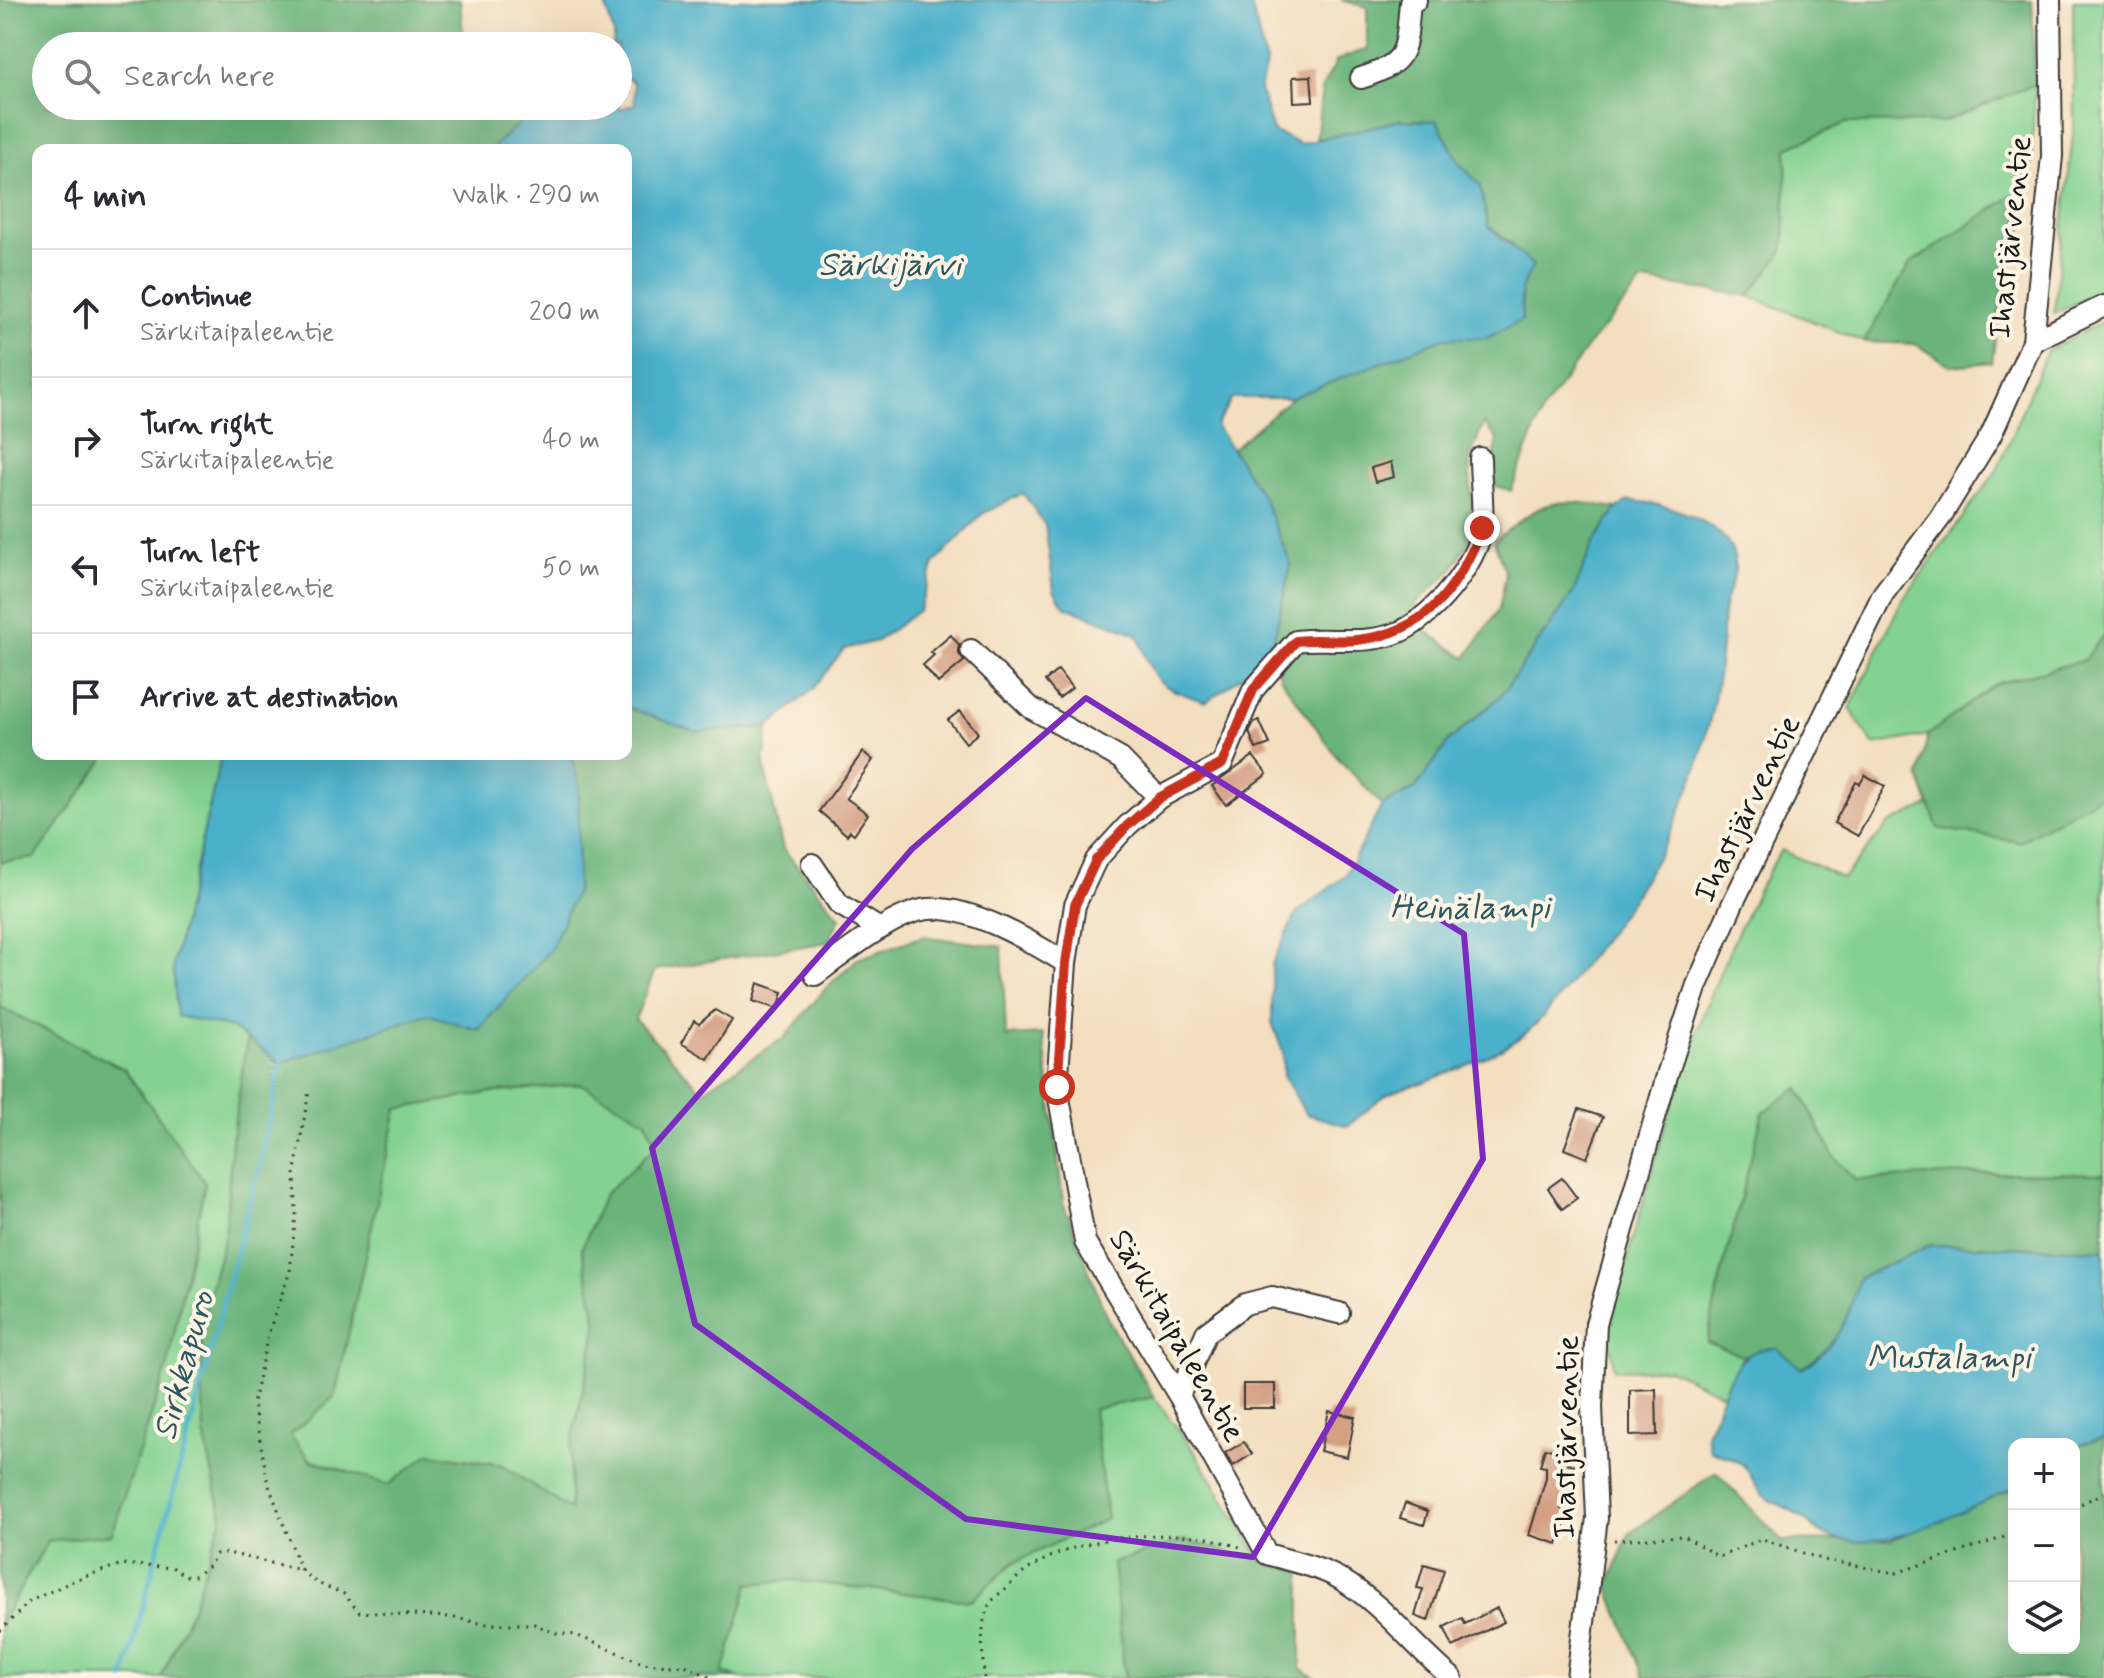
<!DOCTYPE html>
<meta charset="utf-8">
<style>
:root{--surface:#fff;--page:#f7f7f7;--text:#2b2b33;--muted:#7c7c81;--line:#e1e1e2}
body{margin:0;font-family:Mynerve,sans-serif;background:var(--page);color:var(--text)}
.controls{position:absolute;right:24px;bottom:24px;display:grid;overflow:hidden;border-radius:16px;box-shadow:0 8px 32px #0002}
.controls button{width:72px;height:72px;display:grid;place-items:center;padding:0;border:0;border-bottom:2px solid var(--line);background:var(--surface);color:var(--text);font:40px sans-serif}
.stop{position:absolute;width:24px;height:24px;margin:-18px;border:6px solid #c8321e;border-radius:50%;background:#fff}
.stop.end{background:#c8321e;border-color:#fff;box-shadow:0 2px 8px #0008}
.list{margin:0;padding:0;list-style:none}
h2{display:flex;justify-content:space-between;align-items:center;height:104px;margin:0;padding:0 32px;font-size:34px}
h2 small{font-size:26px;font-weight:400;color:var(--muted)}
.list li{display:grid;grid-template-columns:52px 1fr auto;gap:24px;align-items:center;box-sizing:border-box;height:128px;padding:0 32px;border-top:2px solid var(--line)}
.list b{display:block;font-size:30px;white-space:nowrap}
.list p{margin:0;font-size:26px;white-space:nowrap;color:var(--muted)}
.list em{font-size:26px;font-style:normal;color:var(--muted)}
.icon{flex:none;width:44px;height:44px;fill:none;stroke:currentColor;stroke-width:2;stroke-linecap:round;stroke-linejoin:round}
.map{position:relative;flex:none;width:2104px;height:1678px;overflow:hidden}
.search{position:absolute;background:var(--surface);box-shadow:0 8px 32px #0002;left:32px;top:32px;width:600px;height:88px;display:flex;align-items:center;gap:20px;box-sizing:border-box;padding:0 28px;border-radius:44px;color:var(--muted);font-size:30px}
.panel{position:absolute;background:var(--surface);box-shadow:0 8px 32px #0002;left:32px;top:144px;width:600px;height:616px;border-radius:16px}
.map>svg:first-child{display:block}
.green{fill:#83d291;stroke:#507756;stroke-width:2}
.forest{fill:#6ab47b;stroke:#43684c;stroke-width:2;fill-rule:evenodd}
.water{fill:#4bb0ca;stroke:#346673;stroke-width:2}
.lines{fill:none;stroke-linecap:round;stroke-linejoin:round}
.stream{stroke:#4bb0ca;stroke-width:5}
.building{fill:#d49f83}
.minor-casing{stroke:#3c3935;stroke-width:24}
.path{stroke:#3c3935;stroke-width:3;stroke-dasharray:2 6;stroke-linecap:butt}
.minor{stroke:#fff;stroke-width:20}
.route{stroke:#c8321e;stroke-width:10}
.marked{fill:none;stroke:#7b2cbf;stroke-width:6;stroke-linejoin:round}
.labels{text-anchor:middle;stroke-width:8;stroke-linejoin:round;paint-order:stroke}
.street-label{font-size:32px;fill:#1c1c1c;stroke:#fcf5e5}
.water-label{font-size:34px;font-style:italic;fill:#2f5762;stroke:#fcf5e5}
</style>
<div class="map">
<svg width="2104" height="1678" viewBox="0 0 2104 1678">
<rect width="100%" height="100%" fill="#fcf5e5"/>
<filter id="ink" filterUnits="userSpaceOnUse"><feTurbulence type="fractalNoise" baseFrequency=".0125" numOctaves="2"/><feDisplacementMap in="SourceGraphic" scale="16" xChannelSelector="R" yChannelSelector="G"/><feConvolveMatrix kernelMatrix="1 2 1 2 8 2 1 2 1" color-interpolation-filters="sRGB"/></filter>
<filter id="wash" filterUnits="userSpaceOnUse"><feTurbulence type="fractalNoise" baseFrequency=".006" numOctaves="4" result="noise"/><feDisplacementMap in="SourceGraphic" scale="32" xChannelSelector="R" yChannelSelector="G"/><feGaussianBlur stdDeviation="1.8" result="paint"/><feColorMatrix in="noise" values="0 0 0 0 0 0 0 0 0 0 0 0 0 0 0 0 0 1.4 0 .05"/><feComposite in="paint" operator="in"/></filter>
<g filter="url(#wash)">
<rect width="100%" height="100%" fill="#f3dec0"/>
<path class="green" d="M2073,0h31v290l-50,23 20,-188z
M2035,84l-4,89 -13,19 -108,72 -46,78 -115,-46 35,-47 3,-101 59,-25 97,-1z
M2104,321v313l-19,26 -90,24 -67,51 -55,10 -23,-37 51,-106 96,-132 50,-119z
M104,754l117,2 -48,209 5,51 54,12 15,11 -15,101 -7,94 -24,90 3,110 18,83 -29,89 -32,72h-161v-55l48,-82 64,-7 56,-170 37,-181 -81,-114 -124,-62v-145l35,-5 68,-96z
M2104,794v380l-119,-1 -130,7 -21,-23 -35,-69 -36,24 -43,167 -13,63 36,14 -21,38 -53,-25 -55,1 -6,-44c47,-162 86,-330 173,-476l62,28 45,-54 42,-19 8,23 81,14z
M581,1084l65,37 10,25 -52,49 -22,53 15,77 -26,122 -1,64 -68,-46 -73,-11 -41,31 -78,-26 -21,-24 46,-40 62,-286 91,-16z
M1154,1397l40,54 68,110 -77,-21 -71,23 11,115h-386l-17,-5 27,-89 43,-4 179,21 42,-38 94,-44 -14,-110z"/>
<path class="forest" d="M0,0h460l4,46h-418v60h492l-48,44h-452v604h66l-1,7 -68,97 -35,4z
M1340,0h692l3,84 -92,38 -97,1 -59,25 -3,101 -35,47 -106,-15 -56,66 -45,65 -31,79 -20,-7 6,-45 -13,-16 -15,37 5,72 -22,38 -36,33 10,28 40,27 33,-49 7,-35 -12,-33c53,-43 56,-44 123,-33l-24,36 -20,49 -73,104 -51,44 -34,48 -33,16 -44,-47 -58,-81 -6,-39 17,-74 -59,-115 59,-51 153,-60h43l35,-18 -1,-31 -9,-45 -24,-18 -8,-40 -21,-23 -22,-42 -37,-1 -84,20 6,-52 15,-28 30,-11v-42z
M2018,192l5,36 -20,59 -11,75 -41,4 -35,-22 -52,-2 46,-78z
M2104,634v160l-85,48 -81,-14 -19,-51 9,-42 67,-51 90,-24z
M626,707l70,25 72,-5 -4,38 19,84 57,69 -12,24 -173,28 -20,49 67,72 83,-54 41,-49 31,-29 66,-23 79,11 4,89 37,-2 20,168 44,116 47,79 -61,12 14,110 -94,44 -42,38 -179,-21 -43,4 -26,89 16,5h-578l32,-72 29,-89 -18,-83 -3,-110 24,-90 7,-94 15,-101 34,24 146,-49 152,-228 -8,-32h55zM581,1084l65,37 10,25 -52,49 -22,53 15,77 -26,122 -1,63 -68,-45 -73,-11 -41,31 -78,-25 -20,-25 45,-39 62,-287 91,-16z
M0,1007l124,62 81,114 -37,181 -56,170 -64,7 -48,82z
M1798,1088l36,69 21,23 130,-7 119,1v76l-174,-5 -71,33c-10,40 -22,69 -58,91l-31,-21 -27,8 -36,-14 13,-63 43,-167z
M2104,1438v240h-460l-36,-92 21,-52 87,-62 66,69 109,-1 123,-52v160h60v-197l8,-7z
M1185,1540l116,32v96l14,10h-190l-12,-115z"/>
<path class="water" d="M604,0h646l16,63 -6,27 13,41 27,13 100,-24 37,1 22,42 21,22 8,41 45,39 -12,24 1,31 -35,18h-43l-153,60h-59l-16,27 47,72 28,67 -17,74 -24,32 -44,32c-52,-18 -50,-16 -69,-68l-73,-28 -10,-16 -9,-65 -22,-32 -41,21 -48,50 -15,46 -42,31 -33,8 -31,40 -45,38 -72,5 -70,-25v-557h-136l48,-44 80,-1 3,4 14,-5 -2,-21 -15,-11v-26h-5l1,-11z
M1629,501c35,1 110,22 106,68 -1,16 -11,26 -12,46 -5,139 -51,239 -137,347 -16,20 -31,43 -49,61 -29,29 -75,44 -112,59 -13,4 -29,7 -40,14 -13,9 -25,21 -38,30l-41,-12 -23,-39v-22l-11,-31v-58l25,-51 48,-37 37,-71 33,-16 34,-48 51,-44 73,-104 20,-49 24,-36z
M216,754h355l8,32 -2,103 -26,60 -73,81 -51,-16 -146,49 -49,-35 -55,-12 -4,-51 48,-208z
M1931,1245l173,5v188l-22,6 -8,7v-7h-60v44c-50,21 -123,65 -179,51 -17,-4 -25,-17 -40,-26 -8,-6 -19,-9 -27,-14 -14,-9 -14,-23 -25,-34 -8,-7 -23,-10 -33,-15l-4,-17c21,-33 19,-87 71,-85l25,21c35,-22 47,-51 57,-91z"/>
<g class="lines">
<path class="stream" d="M124,1678l134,-507 23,-108"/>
</g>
<g id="blocks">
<path class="building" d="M1311,76l2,25 -19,1 -1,-25z
M1391,462l3,15 -19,5 -4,-14z
M951,635l8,10v9l5,7 -26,22 -15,-18 11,-10 -3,-3z
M1058,670l14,18 -13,10 -14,-17z
M960,711l18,22 -12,10 -18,-23z
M1259,720l11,24 -14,5 -7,-17 5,-10z
M863,752l10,8 -27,38 22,16 -14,20 -4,-3 -3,4 -28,-24z
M1253,756l14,18 -41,31 -14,-19z
M1865,775l20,11 -27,50 -24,-13 22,-41 4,2z
M758,983l25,9 -5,17 -25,-8z
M715,1010l17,10 -24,39 -27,-16 13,-22 5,3z
M1579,1109l24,8 -16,41 -23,-9z
M1562,1178l15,20 -15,11 -14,-21z
M1243,1384h32v24h-32z
M1656,1389l1,46 -27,1v-46z
M1329,1411l26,6 -8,40 -27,-6z
M1244,1442l8,12 -19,12 -8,-13z
M1545,1448l24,7 -2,8 7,2 -13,44 7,2 -10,33 -29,-9 17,-57v-11l-6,-1z
M1405,1503l23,8 -4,14 -24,-7z
M1424,1564l20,6 -16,51 -13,-5 8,-27 -6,-1z
M1497,1608l7,14 -51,25 -9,-20 18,-9 3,6z"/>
</g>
</g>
<g filter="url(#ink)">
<use href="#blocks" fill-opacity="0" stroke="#3c3935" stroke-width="2"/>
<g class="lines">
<g class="minor-casing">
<path id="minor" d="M1361,78c50,-16 44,-29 49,-75l6,-3
M2033,341l71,-35
M971,650l60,58 90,51 38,39
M812,864l27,40 41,25
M815,975c27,-20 80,-63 113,-66 42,-4 102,32 138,54
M1179,1396l27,-63 39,-29 27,-7 67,16
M1452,1678c-38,-31 -67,-72 -110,-98 -21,-13 -52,-19 -75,-26l-88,-158 -94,-154 -28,-155 9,-124 9,-58 21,-45 31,-34 32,-28 63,-34 31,-74 43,-49c32,-4 67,4 98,-7 35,-11 84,-71 88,-107 2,-22 -2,-47 -2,-69
M1577,1678l20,-160 -5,-111 4,-83 72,-252 29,-87 36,-82 150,-309 57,-76 51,-83 42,-94 19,-185 -2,-156"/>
</g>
<path class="path" d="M2074,1507l30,-14
M1614,1540l70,-4 35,21 43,-18 62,21 72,13 118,-39
M301,1570l-33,-87 -15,-80 15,-69 22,-63 6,-57 -1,-43 14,-80
M0,1631l30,-30 45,-21 47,-16 52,4 11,8h10l15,-11 6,-11 12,-1 73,17 16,13 27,11 15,18 91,5 34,7h50l21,9 21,2 66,28 45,3 25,12
M984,1678c-1,-22 -5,-53 5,-73 4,-7 13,-13 18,-18 45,-46 123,-55 185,-51 15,0 32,7 48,11"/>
<use href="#minor" class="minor"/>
</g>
</g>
<g class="lines" filter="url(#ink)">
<path class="route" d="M1057,1087l9,-124 9,-58 21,-45 31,-34 32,-28 63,-34 31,-74 43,-49c21,-3 40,1 61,-1 69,-7 101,-51 125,-112"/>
</g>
<path class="marked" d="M1086,698l378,236 19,225 -230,398 -287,-38 -271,-195 -43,-176 260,-299z"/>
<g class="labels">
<g class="street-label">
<text transform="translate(2009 237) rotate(-84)" y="11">Ihastjärventie</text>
<text transform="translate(1746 808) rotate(-64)" y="11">Ihastjärventie</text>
<text transform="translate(1178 1335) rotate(60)" y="11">Särkitaipaleentie</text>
<text transform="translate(1565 1437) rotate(-89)" y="11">Ihastjärventie</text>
</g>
<g class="water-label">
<text x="890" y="275">Särkijärvi</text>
<text x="1470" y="918">Heinälampi</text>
<text x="1949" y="1368">Mustalampi</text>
<text transform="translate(182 1365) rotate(-75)" y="12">Sirkkapuro</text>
</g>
</g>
</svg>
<div class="controls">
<button>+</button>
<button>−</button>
<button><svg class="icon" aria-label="layers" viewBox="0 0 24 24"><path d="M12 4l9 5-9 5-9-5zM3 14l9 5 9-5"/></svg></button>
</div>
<div class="stop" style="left:1057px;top:1087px"></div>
<div class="stop end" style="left:1482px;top:528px"></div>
<div class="search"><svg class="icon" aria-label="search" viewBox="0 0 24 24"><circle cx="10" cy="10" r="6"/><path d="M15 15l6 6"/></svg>Search here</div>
<section class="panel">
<h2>4 min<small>Walk · 290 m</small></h2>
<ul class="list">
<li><svg class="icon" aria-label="ahead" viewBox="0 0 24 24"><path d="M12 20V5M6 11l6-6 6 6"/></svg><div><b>Continue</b><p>Särkitaipaleentie</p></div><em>200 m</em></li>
<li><svg class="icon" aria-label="right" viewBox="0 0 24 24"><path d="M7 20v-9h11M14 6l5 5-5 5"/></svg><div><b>Turn right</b><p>Särkitaipaleentie</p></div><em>40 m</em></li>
<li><svg class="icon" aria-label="left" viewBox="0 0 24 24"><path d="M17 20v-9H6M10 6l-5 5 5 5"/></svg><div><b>Turn left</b><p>Särkitaipaleentie</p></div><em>50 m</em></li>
<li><svg class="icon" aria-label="arrive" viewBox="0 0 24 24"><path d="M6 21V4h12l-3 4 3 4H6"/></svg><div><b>Arrive at destination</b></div></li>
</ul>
</section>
</div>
